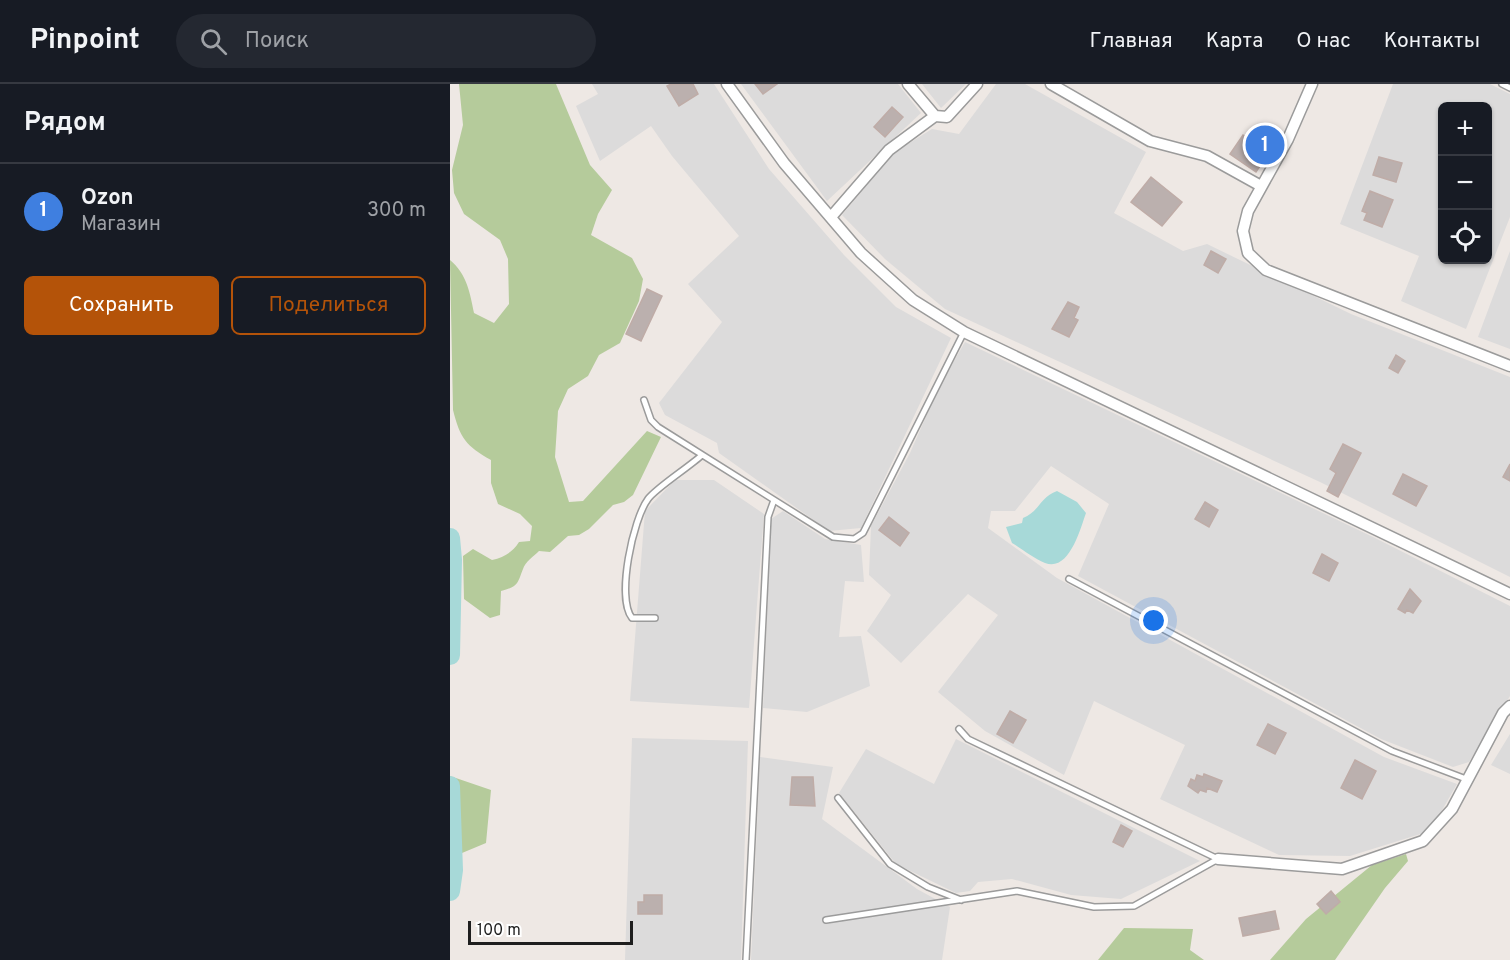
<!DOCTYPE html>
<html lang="ru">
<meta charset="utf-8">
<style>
:root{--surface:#171b24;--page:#242831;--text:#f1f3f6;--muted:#9ea1a6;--line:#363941;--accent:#b45309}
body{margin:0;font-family:Overpass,sans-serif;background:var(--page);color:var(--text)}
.controls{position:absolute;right:18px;top:18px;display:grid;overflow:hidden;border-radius:9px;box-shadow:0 2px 4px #0004}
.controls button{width:54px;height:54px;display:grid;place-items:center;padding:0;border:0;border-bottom:2px solid var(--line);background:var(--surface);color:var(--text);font:30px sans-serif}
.scale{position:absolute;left:18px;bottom:15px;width:165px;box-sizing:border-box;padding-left:6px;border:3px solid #1e1e1e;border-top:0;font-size:16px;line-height:21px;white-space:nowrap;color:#1e1e1e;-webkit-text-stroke:4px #fff;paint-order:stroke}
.you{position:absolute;left:704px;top:537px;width:21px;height:21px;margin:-15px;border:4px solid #fff;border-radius:50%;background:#1a73e8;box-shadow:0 0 0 9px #1a73e833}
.badge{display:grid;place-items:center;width:39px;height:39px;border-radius:50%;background:var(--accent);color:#fff;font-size:20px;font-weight:700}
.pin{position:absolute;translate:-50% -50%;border:3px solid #fff;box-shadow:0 2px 6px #0006}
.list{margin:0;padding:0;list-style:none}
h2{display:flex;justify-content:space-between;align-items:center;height:78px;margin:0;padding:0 24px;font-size:26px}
h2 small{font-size:20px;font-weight:400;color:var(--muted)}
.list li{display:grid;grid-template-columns:39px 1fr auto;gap:18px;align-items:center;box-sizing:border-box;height:96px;padding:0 24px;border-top:2px solid var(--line)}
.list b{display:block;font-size:22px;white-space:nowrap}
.list p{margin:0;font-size:20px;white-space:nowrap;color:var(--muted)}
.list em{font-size:20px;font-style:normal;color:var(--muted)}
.actions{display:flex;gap:12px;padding:18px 24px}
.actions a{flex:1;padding:14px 0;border:2px solid var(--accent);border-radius:9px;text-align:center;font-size:21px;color:var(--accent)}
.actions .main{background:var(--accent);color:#fff}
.icon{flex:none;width:33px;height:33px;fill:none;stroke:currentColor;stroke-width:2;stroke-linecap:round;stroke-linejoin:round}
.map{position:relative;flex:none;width:1060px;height:876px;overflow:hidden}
header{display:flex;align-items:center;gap:36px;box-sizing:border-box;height:84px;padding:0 30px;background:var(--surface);border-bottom:2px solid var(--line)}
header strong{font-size:28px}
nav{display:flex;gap:33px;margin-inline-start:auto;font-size:21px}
.search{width:420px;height:54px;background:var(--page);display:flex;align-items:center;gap:15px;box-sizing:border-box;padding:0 21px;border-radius:33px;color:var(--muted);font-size:22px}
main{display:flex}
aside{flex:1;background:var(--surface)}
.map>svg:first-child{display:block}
.residential{fill:#dcdbdb;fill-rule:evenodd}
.forest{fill:#b5cb9b}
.water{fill:#a7d9d8}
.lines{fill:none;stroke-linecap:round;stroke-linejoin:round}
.river{stroke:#a7d9d8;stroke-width:20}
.building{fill:#bbb0ae;stroke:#bfaca7;stroke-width:1.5}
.lane-casing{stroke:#9b9b9b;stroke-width:8}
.street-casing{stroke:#9b9b9b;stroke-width:13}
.lane{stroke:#fff;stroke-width:5}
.street{stroke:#fff;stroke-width:10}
</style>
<header>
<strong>Pinpoint</strong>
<div class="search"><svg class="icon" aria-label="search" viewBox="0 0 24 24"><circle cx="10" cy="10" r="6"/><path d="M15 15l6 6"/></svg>Поиск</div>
<nav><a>Главная</a><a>Карта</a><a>О нас</a><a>Контакты</a></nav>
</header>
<main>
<aside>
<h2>Рядом<small></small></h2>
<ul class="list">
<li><span class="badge" style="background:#3f7fe0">1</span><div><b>Ozon</b><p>Магазин</p></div><em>300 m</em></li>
</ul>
<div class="actions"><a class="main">Сохранить</a><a>Поделиться</a></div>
</aside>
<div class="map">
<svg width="1060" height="876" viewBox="0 0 1060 876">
<rect width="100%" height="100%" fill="#eee8e4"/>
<path class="residential" d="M142,0h122l55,85 75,86 52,52 55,31 -90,190 -32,3 -110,-78 -2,-10 -52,-28 -6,-12 63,-81 -34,-38 51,-48 -67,-80 -21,-30 -51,35 -24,-55 22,-12z
M291,0h157l23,29 -94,88z
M472,0h44l-25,24z
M546,0h29l121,68 -32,61 69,38 24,-7 144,70 159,63v200l-190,-95 -375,-173 -60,-50 -43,-44 53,-63 37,-23 27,5z
M943,0h97l20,10v123l-44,112 -65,-28 18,-45 -79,-32zM992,22h46v154h-46z
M1060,167v98l-32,-12z
M515,258l408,195 137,69v90l-41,66 -16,5 -72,-28 -303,-163 31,-72 -58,-38 -36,45h-24l-3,17 69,50 327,179 73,27 -27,47 -80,25 -71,-1 -119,-56 25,-54 -91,-44 -30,74 -79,-44 -47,-39 60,-77 -30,-21 -67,69 -34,-32 24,-36 -22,-20 2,-49 39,-73 29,-66z
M225,396h39l50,34 -15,194 -119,-7 15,-190z
M333,427l42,28 36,6 3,37 -19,-1 -6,56 22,-1 9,50 -63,26 -44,-4 8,-189z
M1060,650v40l-19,-9z
M182,654l116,3 -7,219h-116z
M506,655l244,122 -79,38 -50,-4 -59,-16 -34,3 -8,9 -14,2 -60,-29 -57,-71 27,-44 68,35z
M310,673l73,10 -11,52 95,70 33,18 -8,53h-191z"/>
<path class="forest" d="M9,0h97l34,81 22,25 -14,24 -7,21 41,23 11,21 -4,22 -19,42 -21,12 -11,21 -20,13 -10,22 -3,46 14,45 14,-1 64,-70 14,6 -28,58 -9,7 -11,3 -24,24 -10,6 -11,1 -18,16 -11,-1c-5,5 -14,11 -16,18 -6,15 -4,17 -22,22l-1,24 -10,3 -26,-19 -1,-43 10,-7 19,11c12,-3 20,-7 27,-18l11,-1 2,-15 -12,-12 -22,-10 -7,-21v-23c-25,-14 -31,-22 -38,-50l-3,-150c17,14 20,33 24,53l20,10 15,-19 -1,-45 -8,-19 -36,-26 -10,-21 -2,-23 11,-45z
M0,692l41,14 -5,53 -36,15z
M956,770l2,7 -23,27 -50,72h-65l36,-41 66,-54z
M674,844l69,1 -3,21 14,10h-106z"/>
<path class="water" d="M607,407l20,11 9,11c-6,17 -17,59 -41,50 -12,-5 -23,-14 -33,-20l-6,-16 16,-4 1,-5c16,-6 17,-21 34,-27z"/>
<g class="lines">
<path class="river" d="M0,454l2,22 -2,95
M0,702l3,84 -3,21"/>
</g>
<path class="building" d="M221,0h22l5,10 -19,12 -12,-20z
M305,0h22l-14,10z
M442,23l11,10 -18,20 -11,-10z
M814,48l13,9 -21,31 -26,-18 13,-19 13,9z
M929,73l23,6 -6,19 -23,-7z
M701,93l31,25 -20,24 -31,-24z
M920,107l23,9 -11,27 -18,-7 3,-7 -5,-2z
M761,167l15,8 -8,14 -14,-8z
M197,205l15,7 -21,45 -15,-7z
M618,218l11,5 -5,11 4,2 -9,17 -17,-8z
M946,271l9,6 -7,12 -9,-5z
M893,360l18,9 -23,44 -11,-6 9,-18 -6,-4z
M1060,380v17l-7,-4z
M953,390l24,12 -11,20 -23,-12z
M755,418l13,8 -9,17 -14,-8z
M439,433l20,16 -9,13 -21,-16z
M872,470l16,9 -9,18 -16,-8z
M960,505l11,12 -8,12 -6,-3 -2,3 -7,-4z
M560,627l16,9 -13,23 -16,-9z
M818,640l18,9 -11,21 -18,-9z
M905,676l21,11 -14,28 -21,-11z
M754,690l18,7 -5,11 -10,-4 -1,4 -6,-2 -2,3 -10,-7 3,-7 4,2 2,-6 6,2z
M342,693h21l2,29 -25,-1z
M671,741l11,6 -9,16 -10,-5z
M881,807l9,11 -14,12 -9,-10z
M194,811h18v19h-24v-12h6z
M825,827l4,18 -36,7 -4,-18z"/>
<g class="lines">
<g class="lane-casing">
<path id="lane" d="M1052,0l8,4
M194,316l7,20 7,7 175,110 21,2 9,-6 101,-201
M619,495l323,172 74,28
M205,534h-23c-16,-20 1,-99 16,-119 8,-11 41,-32 54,-44
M509,645l9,10 250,120
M388,714l52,66 38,23 33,13
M376,836l191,-29 77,16 40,-1 84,-47
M296,876l22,-443 6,-17"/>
</g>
<g class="street-casing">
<path id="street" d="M277,0l57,79 77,90 52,47 51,32 546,262
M458,0l27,32
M601,0l99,57 57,15 54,30
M862,0l-24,55 -40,72 -5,20 5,22 18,17 244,96
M381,133l58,-67 46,-34 12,1 30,-33
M768,775l124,10 81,-28 29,-32 51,-96 7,-7"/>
</g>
<use href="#lane" class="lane"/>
<use href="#street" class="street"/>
</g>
</svg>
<div class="controls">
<button>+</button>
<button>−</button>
<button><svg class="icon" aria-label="locate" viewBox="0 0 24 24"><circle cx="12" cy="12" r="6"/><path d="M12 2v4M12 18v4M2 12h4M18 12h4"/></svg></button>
</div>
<div class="scale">100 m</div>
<div class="you"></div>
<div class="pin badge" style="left:815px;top:61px;background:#3f7fe0">1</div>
</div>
</main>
